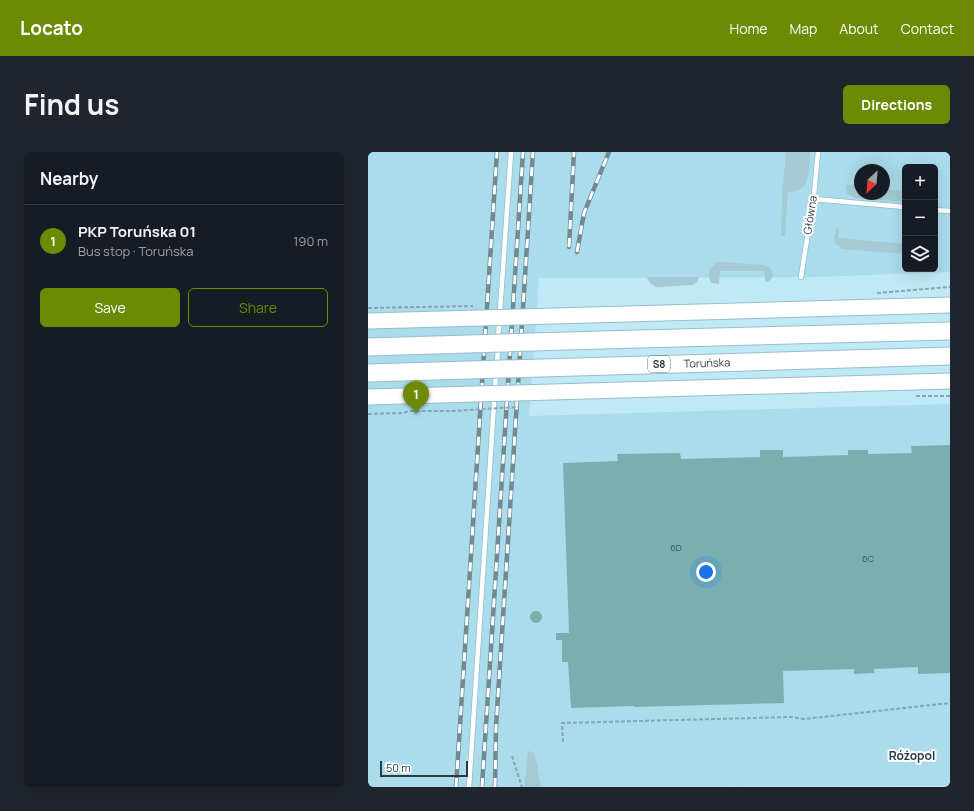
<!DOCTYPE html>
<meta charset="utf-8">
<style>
:root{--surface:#171b24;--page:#20242c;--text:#f1f3f6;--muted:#9ea1a6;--line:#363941;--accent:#6c8a04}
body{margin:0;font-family:Manrope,sans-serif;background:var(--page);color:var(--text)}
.controls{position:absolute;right:12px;top:12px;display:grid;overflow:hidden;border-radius:6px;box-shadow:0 4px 16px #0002}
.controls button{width:36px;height:36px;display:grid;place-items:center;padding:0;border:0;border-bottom:1px solid var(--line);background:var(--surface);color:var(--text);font:20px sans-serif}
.compass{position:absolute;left:486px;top:12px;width:36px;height:36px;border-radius:50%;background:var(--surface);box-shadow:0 4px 16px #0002;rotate:206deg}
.scale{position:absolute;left:12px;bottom:10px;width:88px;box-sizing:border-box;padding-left:4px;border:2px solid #2b3b40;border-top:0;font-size:11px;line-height:14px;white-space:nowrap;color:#2b3b40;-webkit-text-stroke:3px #fff;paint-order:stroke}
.you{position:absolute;left:338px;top:420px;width:14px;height:14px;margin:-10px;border:3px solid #fff;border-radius:50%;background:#1a73e8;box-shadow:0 0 0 6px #1a73e833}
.badge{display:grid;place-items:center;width:26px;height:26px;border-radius:50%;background:var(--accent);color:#fff;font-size:13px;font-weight:700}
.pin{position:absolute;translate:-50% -33px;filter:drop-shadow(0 1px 2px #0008)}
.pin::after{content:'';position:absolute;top:21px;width:14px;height:12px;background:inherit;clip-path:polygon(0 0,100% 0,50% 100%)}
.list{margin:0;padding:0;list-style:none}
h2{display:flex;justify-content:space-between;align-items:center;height:52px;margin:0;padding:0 16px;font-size:17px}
h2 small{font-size:13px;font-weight:400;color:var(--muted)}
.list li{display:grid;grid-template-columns:26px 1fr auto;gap:12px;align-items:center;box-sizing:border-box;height:72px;padding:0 16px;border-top:1px solid var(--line)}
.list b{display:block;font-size:15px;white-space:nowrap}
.list p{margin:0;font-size:13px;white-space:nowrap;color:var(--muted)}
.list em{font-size:13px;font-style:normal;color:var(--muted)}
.actions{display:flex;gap:8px;padding:12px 16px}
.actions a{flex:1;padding:9px 0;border:1px solid var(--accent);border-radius:6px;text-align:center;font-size:14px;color:var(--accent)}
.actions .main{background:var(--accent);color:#fff}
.icon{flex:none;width:22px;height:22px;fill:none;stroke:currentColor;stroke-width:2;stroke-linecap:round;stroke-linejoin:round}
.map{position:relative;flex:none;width:582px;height:635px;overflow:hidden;border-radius:6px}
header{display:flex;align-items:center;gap:24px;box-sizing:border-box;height:56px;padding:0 20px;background:var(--accent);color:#fff}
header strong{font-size:19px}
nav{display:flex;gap:22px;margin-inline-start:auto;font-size:14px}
.intro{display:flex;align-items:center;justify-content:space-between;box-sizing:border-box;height:96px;padding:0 24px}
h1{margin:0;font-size:28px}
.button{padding:10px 18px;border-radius:6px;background:var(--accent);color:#fff;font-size:14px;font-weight:700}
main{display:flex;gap:24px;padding:0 24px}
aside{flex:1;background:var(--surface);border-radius:6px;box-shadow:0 4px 16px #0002}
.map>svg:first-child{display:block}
.built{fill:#aadcec;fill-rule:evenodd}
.green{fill:#a5cad5}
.building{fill:#7aafb2}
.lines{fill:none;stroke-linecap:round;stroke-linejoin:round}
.service-casing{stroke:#96becb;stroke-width:6}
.primary-casing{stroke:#96becb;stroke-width:17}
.motorway-casing{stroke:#96becb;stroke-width:19}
.path{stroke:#87a6b1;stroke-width:2;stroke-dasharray:4 2;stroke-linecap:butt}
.service{stroke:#fff;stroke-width:4.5}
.primary{stroke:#fff;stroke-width:15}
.motorway{stroke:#fff;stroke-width:17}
.rail-casing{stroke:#6f8a93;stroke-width:4.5}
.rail{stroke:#fff;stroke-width:3;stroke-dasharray:9;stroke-linecap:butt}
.primary-bridge-casing{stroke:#96becb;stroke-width:17;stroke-linecap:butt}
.motorway-bridge-casing{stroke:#96becb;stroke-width:19;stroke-linecap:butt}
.path-bridge{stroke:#87a6b1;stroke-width:2;stroke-dasharray:4 2;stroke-linecap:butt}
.primary-bridge{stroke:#fff;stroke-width:15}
.motorway-bridge{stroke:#fff;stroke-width:17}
.labels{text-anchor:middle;stroke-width:4;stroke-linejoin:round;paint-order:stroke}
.number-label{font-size:9px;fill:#3f585c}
.shield{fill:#fff;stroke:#6b7679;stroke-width:1}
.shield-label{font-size:10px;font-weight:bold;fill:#2b3b40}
.street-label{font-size:11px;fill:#2b3b40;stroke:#fff}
.neighbourhood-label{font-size:12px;font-weight:bold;fill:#2b3b40;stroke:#fff}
</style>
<header>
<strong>Locato</strong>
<nav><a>Home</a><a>Map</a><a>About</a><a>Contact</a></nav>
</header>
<div class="intro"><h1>Find us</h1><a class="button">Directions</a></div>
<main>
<aside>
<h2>Nearby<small></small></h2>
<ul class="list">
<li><span class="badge">1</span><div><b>PKP Toruńska 01</b><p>Bus stop · Toruńska</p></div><em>190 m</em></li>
</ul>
<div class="actions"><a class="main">Save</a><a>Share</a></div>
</aside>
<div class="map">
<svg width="582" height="635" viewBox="0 0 582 635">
<rect width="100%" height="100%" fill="#c0e9f7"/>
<path class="built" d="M0,0h582v120l-133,5 -278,1 -10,138 421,-12v382l-409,1 -6,-34 -7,-1 -4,35h-156zM537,15h30v102h-30zM492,18h24v24h-24z"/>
<path class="green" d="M418,0h24c-1,18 2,41 -22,40l-3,44h-4l1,-41z
M478,33l14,1v8h24v-5l21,2v11l-50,-4 -8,-4z
M471,75l-1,11 67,6v10l-63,-5 -7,-6 -1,-6 2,-8z
M350,110l45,3 6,2 4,7c-1,5 -2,7 -8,8v-11h-45l-1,13 -7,-1c-7,-8 -2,-16 6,-21z
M279,125h52l-2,5 -4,3 -37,2c-4,-2 -8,-5 -9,-10z
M160,599l7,2 6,34h-17z"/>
<path class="building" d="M582,293v228l-32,1v-7l-44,2v4l-20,1v-5l-71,2 1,32 -150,4v-1l-63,2 -3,-46h-6v-22h-6v-7h13l-6,-170 55,-2 -1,-7 63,-1 1,6 79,-2v-7h23v7l65,-2v-5h20v4l44,-1 -1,-7z
M162 465a6 6 0 1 1 12 0a6 6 0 1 1-12 0Z"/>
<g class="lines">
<g class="service-casing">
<path id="service" d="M445,47l92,8
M567,58l15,1
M433,125l13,-82 4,-43
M130,188l13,-188
M129,214l1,-19
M101,635l27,-414"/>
</g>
<g class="primary-casing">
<path id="primary" d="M0,169l112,-3
M545,230l37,-1"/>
</g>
<g class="motorway-casing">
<path id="motorway" d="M233,188l349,-9"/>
</g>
<path class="path" d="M195,590l-1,-19 229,-6 13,2 146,-16
M144,604l10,31"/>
<use href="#service" class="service"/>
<use href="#primary" class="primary"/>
<use href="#motorway" class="motorway"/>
<g class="rail-casing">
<path id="rail" d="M201,95l5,-95
M209,100l7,-39 25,-61
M88,635l41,-635
M114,635l41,-635
M127,635l1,-60 37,-575"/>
</g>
<use href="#rail" class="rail"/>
<g class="primary-bridge-casing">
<path id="primary-bridge" d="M112,166l470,-13
M0,245l545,-15"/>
</g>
<g class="motorway-bridge-casing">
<path id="motorway-bridge" d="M0,195l233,-7
M0,221l582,-17"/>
</g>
<path class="path-bridge" d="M509,141l73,-6
M0,156l105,-2
M548,244h34
M0,262l35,-1 6,-2h43l66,-4"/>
<use href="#primary-bridge" class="primary-bridge"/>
<use href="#motorway-bridge" class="motorway-bridge"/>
</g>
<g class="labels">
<g class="number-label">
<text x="308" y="399">6D</text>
<text x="500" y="410">6C</text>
</g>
<rect class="shield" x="280" y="204" width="22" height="16" rx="3"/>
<g class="shield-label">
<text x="291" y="216">S8</text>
</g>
<g class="street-label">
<text transform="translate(442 63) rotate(-81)" y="4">Główna</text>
<text transform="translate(339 211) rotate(-2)" y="4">Toruńska</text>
</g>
<g class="neighbourhood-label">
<text x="544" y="608">Różopol</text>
</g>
</g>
</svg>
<div class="controls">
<button>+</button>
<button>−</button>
<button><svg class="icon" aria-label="layers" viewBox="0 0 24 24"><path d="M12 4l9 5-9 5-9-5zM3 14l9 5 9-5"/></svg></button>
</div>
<svg class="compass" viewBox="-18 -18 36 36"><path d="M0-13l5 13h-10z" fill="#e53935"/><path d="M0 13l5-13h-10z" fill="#9ea1a6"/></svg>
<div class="scale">50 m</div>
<div class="you"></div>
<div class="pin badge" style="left:48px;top:262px">1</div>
</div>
</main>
